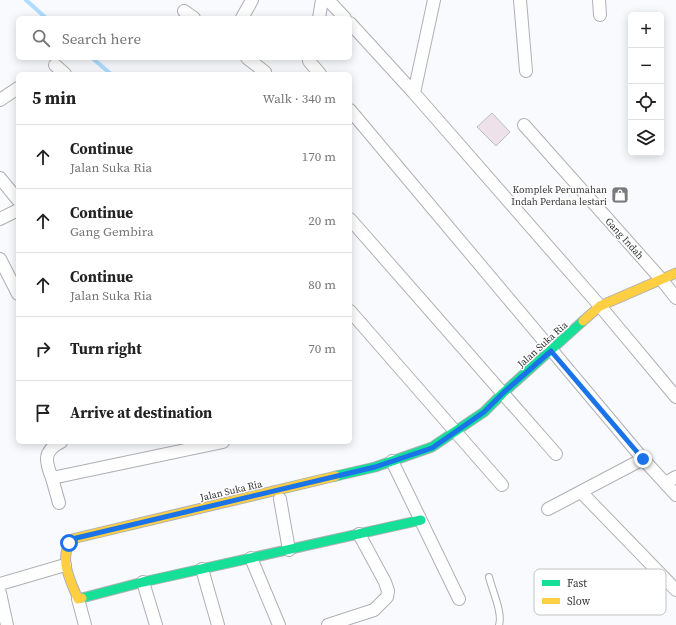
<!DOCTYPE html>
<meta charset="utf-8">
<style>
:root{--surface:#fff;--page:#f2f2f2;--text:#222;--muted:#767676;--line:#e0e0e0}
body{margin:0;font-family:"Source Serif 4",serif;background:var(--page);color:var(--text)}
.controls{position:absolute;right:12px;top:12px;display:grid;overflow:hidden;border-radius:6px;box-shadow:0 2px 10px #0003}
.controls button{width:36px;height:36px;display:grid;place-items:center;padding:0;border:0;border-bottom:1px solid var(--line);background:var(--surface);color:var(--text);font:20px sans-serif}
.stop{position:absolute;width:12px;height:12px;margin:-9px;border:3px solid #1a73e8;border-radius:50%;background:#fff}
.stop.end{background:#1a73e8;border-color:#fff;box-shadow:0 1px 4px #0008}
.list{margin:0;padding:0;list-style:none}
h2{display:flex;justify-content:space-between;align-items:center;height:52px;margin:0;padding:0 16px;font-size:17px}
h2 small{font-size:13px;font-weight:400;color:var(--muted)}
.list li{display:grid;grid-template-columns:26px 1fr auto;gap:12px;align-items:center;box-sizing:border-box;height:64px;padding:0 16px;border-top:1px solid var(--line)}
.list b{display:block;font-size:15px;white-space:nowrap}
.list p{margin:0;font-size:13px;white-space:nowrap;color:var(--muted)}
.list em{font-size:13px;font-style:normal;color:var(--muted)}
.icon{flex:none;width:22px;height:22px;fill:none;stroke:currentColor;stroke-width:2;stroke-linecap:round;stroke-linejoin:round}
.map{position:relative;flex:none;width:676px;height:625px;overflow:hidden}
.search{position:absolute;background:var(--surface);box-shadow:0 2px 10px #0003;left:16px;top:16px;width:336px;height:44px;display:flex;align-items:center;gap:10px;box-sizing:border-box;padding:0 14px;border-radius:6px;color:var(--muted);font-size:15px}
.panel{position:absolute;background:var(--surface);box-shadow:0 2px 10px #0003;left:16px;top:72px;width:336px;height:372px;border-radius:6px}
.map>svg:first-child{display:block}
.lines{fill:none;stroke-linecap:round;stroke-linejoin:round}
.stream{stroke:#aeddfe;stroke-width:4}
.building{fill:#ede2e9;stroke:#bcbcbe}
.lane-casing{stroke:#afb0b3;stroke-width:8}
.street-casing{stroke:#afb0b3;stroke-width:14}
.fast-casing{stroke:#afb0b3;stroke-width:11}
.slow-casing{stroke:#afb0b3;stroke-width:11}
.lane{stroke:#fefeff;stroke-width:6}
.street{stroke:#fefeff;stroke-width:12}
.fast{stroke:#16e098;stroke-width:9}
.slow{stroke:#ffcf43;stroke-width:9}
.route{stroke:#1a73e8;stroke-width:5}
.labels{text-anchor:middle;stroke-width:3;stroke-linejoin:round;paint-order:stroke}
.poi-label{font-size:10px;fill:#353537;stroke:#fff;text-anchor:end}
.street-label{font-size:10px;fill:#353537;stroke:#fff}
.key{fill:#fff;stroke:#c2c2c3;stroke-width:1}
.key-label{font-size:11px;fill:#353537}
</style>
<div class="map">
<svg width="676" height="625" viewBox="0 0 676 625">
<rect width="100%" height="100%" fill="#f9fafe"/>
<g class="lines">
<path class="stream" d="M26,0l20,18
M92,58l19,16"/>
</g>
<path class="building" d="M492,113l18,19 -14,14 -19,-19z"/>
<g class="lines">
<g class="lane-casing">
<path id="lane" d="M489,577c3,13 14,36 10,48"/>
</g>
<g class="street-casing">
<path id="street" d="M328,0l17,18
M520,0l6,71
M599,0l1,15
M184,11l10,7
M242,18l10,-18
M319,18l3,-18
M350,23l64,70 186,213 76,91
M247,58l18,14
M309,61l11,13
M55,65l10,9
M414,93l20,-93
M0,100l18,-12
M350,110l293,349 33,36
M524,125l137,154 15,19
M0,178l18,22
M0,219l18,-9
M350,219l206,235
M0,259l18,35
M350,311l152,174
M61,442c-18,9 -16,19 -9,36l171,-36
M392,461l67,138
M52,478l7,25
M665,483l11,-6
M581,492l95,98
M280,499l9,51
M548,509l95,-50
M251,558l28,67
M202,569l16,56
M143,582l13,43
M0,584l65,-19
M0,593l7,32
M78,599l7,26
M328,625l46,-15 13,-13 1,-6 -3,-9 -26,-48"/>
</g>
<g class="fast-casing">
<path id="fast" d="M336,476l39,-9 57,-20 52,-35 19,-19 80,-72
M82,598l61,-16 278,-62"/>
</g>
<g class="slow-casing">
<path id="slow" d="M583,321l17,-15 76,-33
M82,598l-4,1c-8,-19 -20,-41 -6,-60l264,-63"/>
</g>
<use href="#lane" class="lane"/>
<use href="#street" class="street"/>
<use href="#fast" class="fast"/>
<use href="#slow" class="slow"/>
</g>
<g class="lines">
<path class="route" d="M69,543l3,-4 303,-72 57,-19 52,-36 19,-19 48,-42 92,108"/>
</g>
<defs>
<g id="shop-square" transform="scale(0.9)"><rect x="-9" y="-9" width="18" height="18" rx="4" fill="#7a7a7d" stroke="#fff"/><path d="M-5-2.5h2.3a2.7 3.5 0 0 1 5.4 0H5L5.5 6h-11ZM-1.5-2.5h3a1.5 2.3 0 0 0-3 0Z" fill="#fff"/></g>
</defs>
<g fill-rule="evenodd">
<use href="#shop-square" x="620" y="195"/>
</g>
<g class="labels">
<g class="poi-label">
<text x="607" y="193">Komplek Perumahan<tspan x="607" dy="12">Indah Perdana lestari</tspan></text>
</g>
<g class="street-label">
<text transform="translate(625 238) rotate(48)" y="4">Gang Indah</text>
<text transform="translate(542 344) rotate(-42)" y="4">Jalan Suka Ria</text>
<text transform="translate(231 490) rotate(-13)" y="4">Jalan Suka Ria</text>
</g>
</g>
<rect x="534" y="569" width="132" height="46" rx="6" class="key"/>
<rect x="542" y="580" width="18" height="6" fill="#16e098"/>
<rect x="542" y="598" width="18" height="6" fill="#ffcf43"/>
<g class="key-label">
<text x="567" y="587">Fast</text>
<text x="567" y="605">Slow</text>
</g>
</svg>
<div class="controls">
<button>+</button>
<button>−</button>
<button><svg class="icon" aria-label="locate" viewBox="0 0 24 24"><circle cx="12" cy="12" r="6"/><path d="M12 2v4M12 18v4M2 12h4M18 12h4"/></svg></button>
<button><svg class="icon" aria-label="layers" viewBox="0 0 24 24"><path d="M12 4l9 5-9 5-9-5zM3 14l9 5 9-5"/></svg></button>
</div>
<div class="stop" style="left:69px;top:543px"></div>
<div class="stop end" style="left:643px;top:459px"></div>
<div class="search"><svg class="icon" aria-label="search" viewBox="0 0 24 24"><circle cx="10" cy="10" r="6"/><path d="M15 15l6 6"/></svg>Search here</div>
<section class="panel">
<h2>5 min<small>Walk · 340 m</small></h2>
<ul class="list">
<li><svg class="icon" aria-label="ahead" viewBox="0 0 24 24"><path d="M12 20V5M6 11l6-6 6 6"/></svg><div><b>Continue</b><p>Jalan Suka Ria</p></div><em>170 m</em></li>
<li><svg class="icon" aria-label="ahead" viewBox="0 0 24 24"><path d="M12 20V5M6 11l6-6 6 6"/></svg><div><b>Continue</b><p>Gang Gembira</p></div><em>20 m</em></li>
<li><svg class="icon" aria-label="ahead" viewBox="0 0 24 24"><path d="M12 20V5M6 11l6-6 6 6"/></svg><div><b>Continue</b><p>Jalan Suka Ria</p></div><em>80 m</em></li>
<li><svg class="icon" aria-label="right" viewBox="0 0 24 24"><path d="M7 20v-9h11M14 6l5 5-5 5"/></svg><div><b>Turn right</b></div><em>70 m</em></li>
<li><svg class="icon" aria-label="arrive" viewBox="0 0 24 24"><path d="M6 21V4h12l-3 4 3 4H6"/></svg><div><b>Arrive at destination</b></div></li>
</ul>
</section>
</div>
